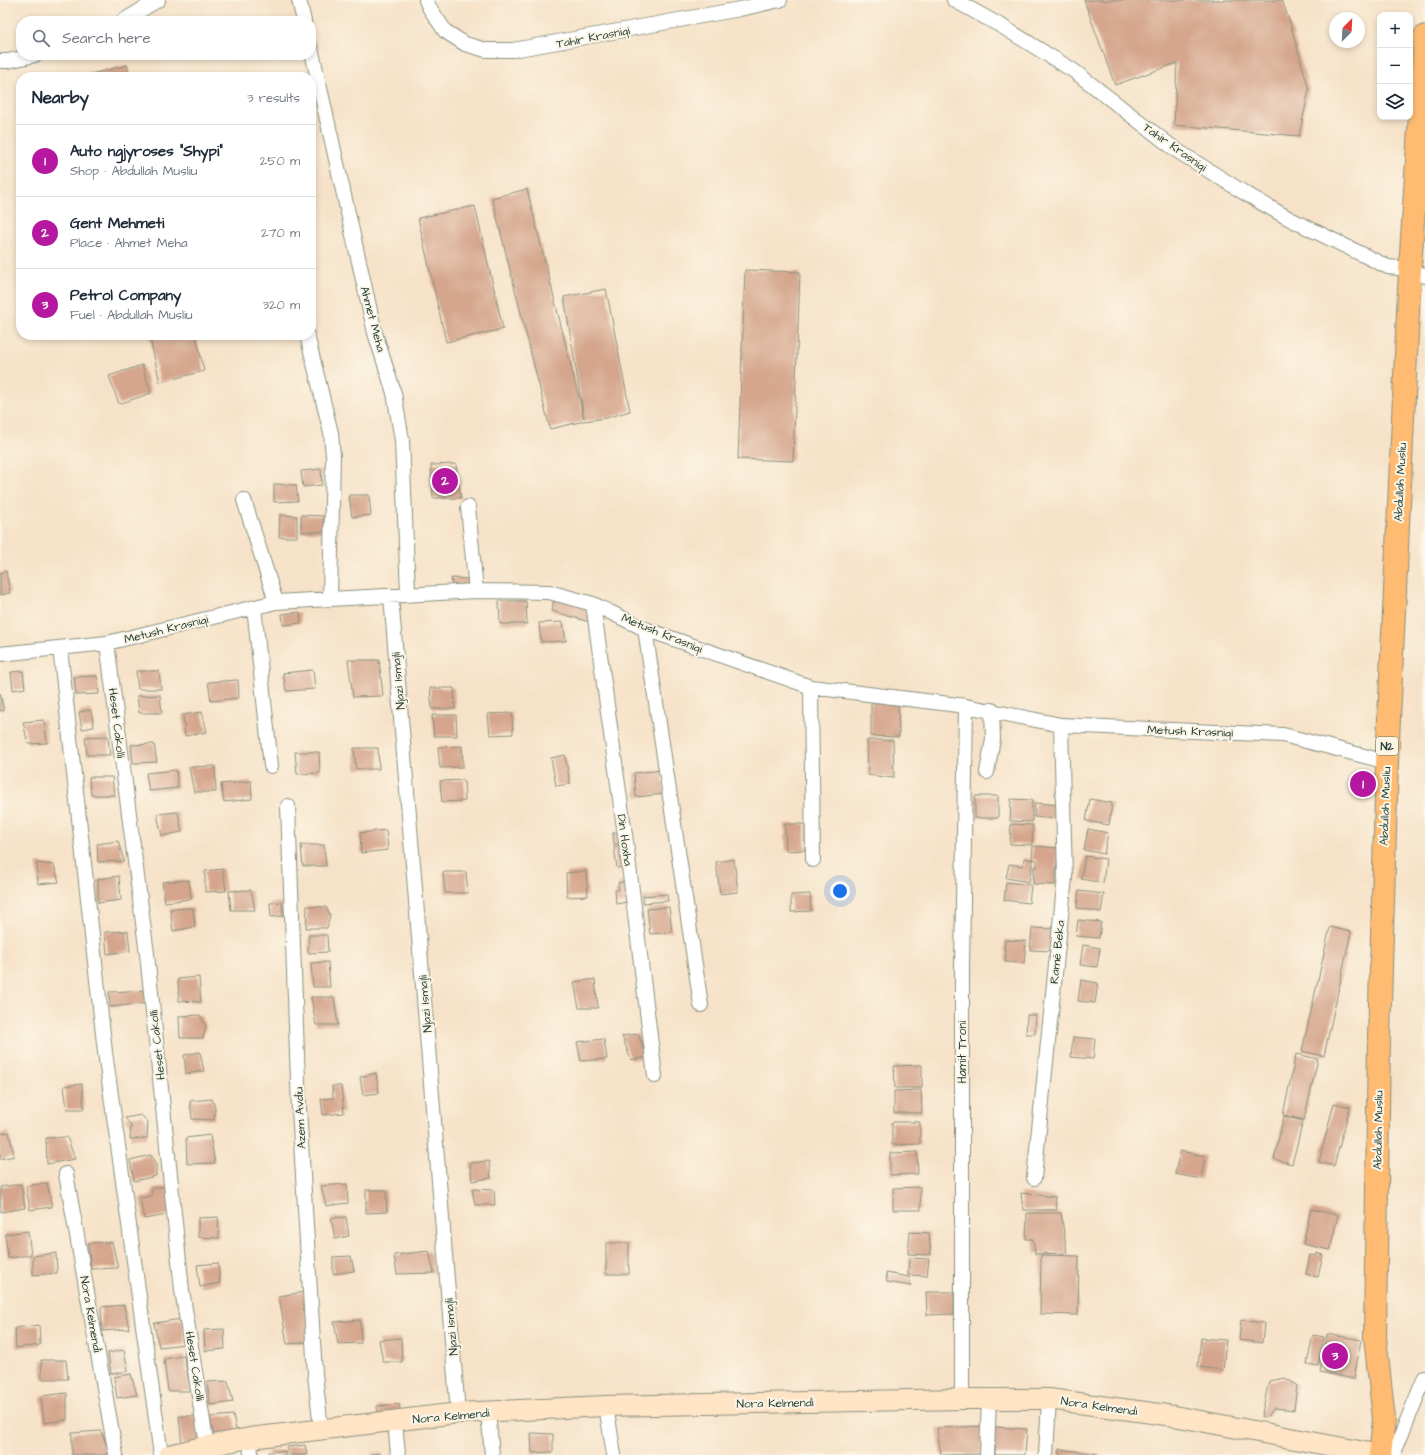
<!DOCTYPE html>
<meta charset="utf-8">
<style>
:root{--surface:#fff;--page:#f2f2f3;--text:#1f2937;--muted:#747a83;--line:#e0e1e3;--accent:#b5179e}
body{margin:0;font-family:"Architects Daughter",sans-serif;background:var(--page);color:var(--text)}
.controls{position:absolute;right:12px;top:12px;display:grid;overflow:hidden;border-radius:8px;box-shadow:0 2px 6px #0003}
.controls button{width:36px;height:36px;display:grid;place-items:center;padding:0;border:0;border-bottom:1px solid var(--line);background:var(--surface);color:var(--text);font:20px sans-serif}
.compass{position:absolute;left:1329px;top:12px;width:36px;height:36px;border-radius:50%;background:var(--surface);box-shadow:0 2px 6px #0003;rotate:24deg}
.you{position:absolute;left:840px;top:891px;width:14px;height:14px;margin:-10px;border:3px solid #fff;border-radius:50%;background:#1a73e8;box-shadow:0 0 0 6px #1a73e833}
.badge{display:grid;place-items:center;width:26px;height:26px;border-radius:50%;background:var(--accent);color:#fff;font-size:13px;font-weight:700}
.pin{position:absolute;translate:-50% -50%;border:2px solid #fff;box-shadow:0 1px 4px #0006}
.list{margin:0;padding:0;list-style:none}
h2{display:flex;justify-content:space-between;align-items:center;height:52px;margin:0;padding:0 16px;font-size:17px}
h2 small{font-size:13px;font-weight:400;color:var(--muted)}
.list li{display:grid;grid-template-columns:26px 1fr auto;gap:12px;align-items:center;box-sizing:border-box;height:72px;padding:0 16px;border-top:1px solid var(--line)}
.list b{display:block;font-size:15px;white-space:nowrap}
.list p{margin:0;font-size:13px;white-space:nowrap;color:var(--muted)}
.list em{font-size:13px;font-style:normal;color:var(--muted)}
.icon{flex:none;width:22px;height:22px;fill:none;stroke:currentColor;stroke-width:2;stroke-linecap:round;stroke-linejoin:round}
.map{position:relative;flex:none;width:1425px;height:1455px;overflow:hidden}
.search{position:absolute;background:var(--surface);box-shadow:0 2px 6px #0003;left:16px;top:16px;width:300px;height:44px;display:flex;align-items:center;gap:10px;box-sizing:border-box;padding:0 14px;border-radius:16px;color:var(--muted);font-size:15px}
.panel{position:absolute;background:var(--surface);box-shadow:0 2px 6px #0003;left:16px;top:72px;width:300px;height:268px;border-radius:16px}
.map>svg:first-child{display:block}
.building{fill:#d5a68d}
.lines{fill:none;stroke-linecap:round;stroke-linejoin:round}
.street-casing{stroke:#8a907e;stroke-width:16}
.secondary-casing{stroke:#8a907e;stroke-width:22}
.primary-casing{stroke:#8a907e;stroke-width:24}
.street{stroke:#fff;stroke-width:14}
.secondary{stroke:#ffe4c6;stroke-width:20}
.primary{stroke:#febb71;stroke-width:22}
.labels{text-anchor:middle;stroke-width:4;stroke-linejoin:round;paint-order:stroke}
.shield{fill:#fcf5e5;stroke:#617469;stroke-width:1}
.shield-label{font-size:11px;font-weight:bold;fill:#1f3d34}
.street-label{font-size:12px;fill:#1f3d34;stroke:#fcf5e5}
</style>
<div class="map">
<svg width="1425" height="1455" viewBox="0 0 1425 1455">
<rect width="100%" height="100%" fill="#fcf5e5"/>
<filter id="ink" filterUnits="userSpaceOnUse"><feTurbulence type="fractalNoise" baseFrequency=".025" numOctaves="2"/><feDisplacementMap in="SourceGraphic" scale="8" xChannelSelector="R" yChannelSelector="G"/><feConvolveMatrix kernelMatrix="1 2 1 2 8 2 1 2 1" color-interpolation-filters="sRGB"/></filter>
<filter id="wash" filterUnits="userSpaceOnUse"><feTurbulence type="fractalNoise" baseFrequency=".012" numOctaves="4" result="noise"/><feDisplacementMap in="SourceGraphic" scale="16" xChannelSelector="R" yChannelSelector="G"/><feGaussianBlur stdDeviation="0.9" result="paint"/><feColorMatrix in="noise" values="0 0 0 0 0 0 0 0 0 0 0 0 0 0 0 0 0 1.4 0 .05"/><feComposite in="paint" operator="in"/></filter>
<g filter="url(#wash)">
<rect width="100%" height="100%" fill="#f6e2c8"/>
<g id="blocks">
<path class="building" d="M1084,0h198l8,23 19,67 -10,46 -125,-11 3,-62 -62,22z
M127,65l3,12h-42l-1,-2z
M527,189l57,229 -20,-121 42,-8 24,122 -24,7 -22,3 -34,8 -58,-231z
M475,206l28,123 -57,13 -28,-124z
M745,270l55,2 -7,189 -55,-2z
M149,335h47l8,36 -44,11z
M142,365l9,28 -32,11 -10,-28z
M456,464l5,34h-28l-2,-33z
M321,469l1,16 -19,2 -2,-16z
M274,484l22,1 2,16 -24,1z
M349,495h20l2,20 -19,2z
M280,515l17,1v21h-18z
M301,515l22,1 2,16h-24z
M6,571l4,22 -10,2v-22z
M451,578l18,1 1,8 -18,-1z
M554,598l38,12 1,13 -41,-12z
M499,601h27l1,23h-27z
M300,612l1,11 -18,2 -1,-11z
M563,622l3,19 -25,1 -2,-19z
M348,660h31l4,36 -30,1z
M313,670l2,19 -29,2 -3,-18z
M23,671l2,17 -12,2 -2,-18z
M136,671h23l2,18h-23z
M97,676l2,18 -23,1 -2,-18z
M238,680l1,18 -28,3 -3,-19z
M430,688h24l1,21h-23z
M0,693l4,17 -4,1z
M160,695l2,18h-23l-2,-17z
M871,703h27l1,34 -28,-1z
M91,710l3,17 -12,2 -3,-17z
M202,712l5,20 -22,4 -2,-21z
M512,713l1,21 -23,1 -2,-21z
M432,715h24l1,21h-23z
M44,720l3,23 -19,1 -5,-22z
M108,736l2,19h-23l-2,-18z
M867,740h26l1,38 -26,-3z
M154,744l3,18 -24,1 -2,-18z
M462,746l1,21 -23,1 -2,-21z
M354,748h24l1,21h-23z
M295,752h24l1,21 -23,1z
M565,755l5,29 -14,2 -5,-28z
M215,766l1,26h-22l-5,-25z
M176,770l2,18 -29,3 -3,-18z
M662,770l3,24 -29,3 -2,-24z
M89,777h23l2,18h-23z
M464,780l1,21 -23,1 -2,-21z
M251,781l1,18 -28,3 -3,-18z
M975,796h23v22h-23z
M1011,799l21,1v22l-22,-1z
M1090,799l22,4 -3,22 -23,-4z
M1035,803l26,2 -1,14 -26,-2z
M178,812l4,20 -20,4 -5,-22z
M785,824h20v26l-19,1z
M1011,824l22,1 -1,20 -22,-1z
M1088,829l20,4 -4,21 -20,-4z
M386,830l2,20 -27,3 -1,-20z
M623,832l1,11 -10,1 -1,-11z
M118,841l6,20 -26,1 -1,-18z
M301,845h23l2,21h-23z
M625,845l2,22 -10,1 -3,-22z
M1033,846l25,2 -3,37 -22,-1 1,-17h3v-7l-5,-1z
M1085,856l21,3 -3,24 -22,-4z
M1024,858l9,2 -4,22 -23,-4 3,-14 14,2z
M734,859l4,33 -18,2 -4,-32z
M37,863l17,2 5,17 -21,2z
M223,869l3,22 -21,1v-21z
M586,871l2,25 -21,1 -1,-24z
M443,872h23l2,21h-23z
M119,876l2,24 -23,3v-24z
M189,880l2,19 -26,3 -3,-20z
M628,881l4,20 -16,3 -1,-14h4l-1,-7z
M1006,882l25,3 -2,18 -25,-3z
M251,890l4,20h-24l-2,-19z
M1079,891l25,3 -3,18 -24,-4z
M667,894l1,7 -25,2v-7z
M810,894l1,17 -20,1v-17z
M282,902l1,14 -12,1 -1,-14z
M307,906l19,1 4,8 -3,13h-21z
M669,907l3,25 -22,2 -3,-25z
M193,908l2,19 -22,4 -3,-22z
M1078,920l23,2 -2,16 -23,-2z
M1330,927l21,5 -27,124 -22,-5z
M1032,928l21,1 -1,22 -22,-1z
M128,931l2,20 -23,3 -2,-22z
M309,935h18l1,17 -20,1z
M1005,940l21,1 -2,22 -19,-1 1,-11h-2z
M1083,945l17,3 -3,19 -17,-2z
M328,962l2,25h-17l-2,-24z
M199,977l2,25 -22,-1 -1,-22z
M595,979l3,29h-19l-5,-26z
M1081,980l17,3 -3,20 -17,-2z
M147,990l2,13 -39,4 -1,-15z
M311,997h23l4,28h-22z
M200,1015l6,11 -3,12h-23l-1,-22z
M1027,1015h9l-1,19h-9z
M638,1034l9,23 -16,3 -9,-24z
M1073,1037l22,2 -2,20 -22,-2z
M604,1039l3,20 -26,2 -4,-19z
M200,1052l4,19 -18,3 -2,-19z
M1296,1054l22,5 -14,61 -21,-5z
M922,1065v23h-27l-1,-22z
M376,1073l3,20 -16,2 -3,-18z
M82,1084l2,25h-17l-3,-23z
M332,1086h9l3,27 -21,2 -2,-16 12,-1z
M921,1090l1,23h-28v-22z
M212,1099l3,9 -1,12 -22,-1 -2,-18z
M1334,1103l16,4 -16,59 -15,-4z
M141,1115l7,7 -1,16 -17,1 1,-14 -6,-7z
M1284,1116l19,5 -11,43 -18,-5z
M892,1122h28v22l-28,1z
M9,1132l5,24 -14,3v-25z
M210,1135l5,28 -28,1 -1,-26z
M67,1137l8,22 -28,5 -1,-26z
M1180,1151l25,5 -4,23 -26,-5z
M917,1152l1,22 -28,1v-22z
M151,1155l5,10v11l-22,5 -4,-21z
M489,1161l2,17 -19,3 -2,-18z
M47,1183l5,24 -22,3 -4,-24z
M21,1184l4,24 -24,4 -1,-25z
M347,1184l1,19 -22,3 -5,-20z
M168,1186l5,28 -29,5 -4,-21 11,-2 2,-8z
M920,1187l1,23h-28v-22z
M472,1189l22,1 1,15h-20z
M366,1190h20l1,22 -21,1z
M1021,1193l34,4 2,13h-34z
M1311,1209l27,6 -8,35 -27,-6z
M1027,1213h34l6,40 -32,1 -2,-15h-7z
M218,1217l1,21 -21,-1v-19z
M346,1217l3,19 -14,3 -4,-21z
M28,1231l3,24 -23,3 -3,-24z
M910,1232l19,1 2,22 -23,-1z
M112,1242l6,26 -27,1 -3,-26z
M606,1243h23v31h-23z
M429,1251l5,22 -37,1 -3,-19z
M56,1253l1,20 -24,2v-19z
M1317,1253l6,2 -5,22 -12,-3 4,-19 6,1z
M1041,1255l38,1 -1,59 -38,-1z
M351,1256l3,15 -21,3v-17z
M909,1258l20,1 -2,17 -19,-1z
M218,1263l2,20 -20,4 -3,-22z
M886,1273l23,4 2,9 -24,-4z
M305,1292l6,50 -24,2 -8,-48z
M926,1292h28v22l-27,1z
M124,1305l5,24 -27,2 -1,-24z
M183,1319l2,25 -26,3 -5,-24z
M360,1320l1,23 -23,1 -4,-22z
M1241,1320l23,3 -2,20 -23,-3z
M39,1325l1,20 -24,3 -1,-20z
M224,1329l1,20 -20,2 -1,-21z
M1327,1334l34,6 -7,39 -34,-7z
M1313,1335l11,2 -6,29 -11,-2z
M401,1338l1,24h-19l-4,-22z
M1201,1338l25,2 -3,30 -25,-3z
M124,1350l4,21 -17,3 -3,-21z
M184,1356l7,35h-23l-4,-32z
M41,1360h25l2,19h-26z
M131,1374l6,21 -20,3 -3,-21z
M1285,1378l12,7 -3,25 -20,-2 -6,8 -7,1 8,-36z
M228,1381l5,21 -23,3 -3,-23z
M67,1393v27l-23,3 -3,-27z
M399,1404l2,11 -23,2 -1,-11z
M233,1415l4,19 -23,5 -4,-22z
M179,1416h19l5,25 -21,4z
M983,1426l-1,28 -41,1 -4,-27z
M995,1427l32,2 -2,26h-30z
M101,1431l7,18 -2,6h-34v-22z
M531,1433l22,1v18l-21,1z
M305,1445l2,10h-18l-3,-8z
M1060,1449l38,5v1h-39z
M285,1451l1,4h-17l-1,-3z
M380,1453l1,2h-10v-1z"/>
</g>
</g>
<g filter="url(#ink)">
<use href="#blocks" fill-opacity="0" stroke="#8a907e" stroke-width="1"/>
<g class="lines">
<g class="street-casing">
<path id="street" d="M299,0l5,21
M426,0l3,7 16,24 20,13 21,6h27l227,-41 40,-9
M954,0l49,27 71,44 102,79 67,42 45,26 100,49 22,2 15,7
M123,21l35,-21
M311,48l64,285 19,60 8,47 6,154
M0,61h8l27,-6
M307,335l24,98 2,23 -3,143
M244,500l32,102
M468,507l8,84
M391,596l67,817
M593,604l33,238 29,234
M254,607l17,159
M645,629l56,376
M107,643l40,311 35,336 25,156
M60,648l45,404 56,403
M0,654l107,-11 169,-41 200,-11 73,1 44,12 52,25 166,58 155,19 95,19 222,10 104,27
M811,687l2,173
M987,772l6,-33 -1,-29
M288,806l11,303 16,265 6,55
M66,1174l50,281
M1034,1178l31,-301 -4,-152
M962,1399v-432l4,-261
M606,1406l8,49
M488,1412l4,43
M395,1421l3,34
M250,1438l1,17
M987,1455l2,-56
M1046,1455l3,-56
M1393,1455l32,-78"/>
</g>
<g class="secondary-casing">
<path id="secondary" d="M169,1455l38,-9 43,-8 208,-25 148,-7 356,-7h87l125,17 206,39"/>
</g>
<g class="primary-casing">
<path id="primary" d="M1380,1455l4,-36 -9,-82 4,-299 8,-276 23,-493 15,-233"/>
</g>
<use href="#street" class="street"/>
<use href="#secondary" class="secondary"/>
<use href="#primary" class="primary"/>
</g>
</g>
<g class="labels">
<rect class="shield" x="1376" y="737" width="22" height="18" rx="3"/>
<g class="shield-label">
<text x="1387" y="750">N2</text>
</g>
<g class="street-label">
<text transform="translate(593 37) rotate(-11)" y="4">Tahir Krasniqi</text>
<text transform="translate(1175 147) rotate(35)" y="4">Tahir Krasniqi</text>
<text transform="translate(373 319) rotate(75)" y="4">Ahmet Meha</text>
<text transform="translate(1400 482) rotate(-87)" y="4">Abdullah Musliu</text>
<text transform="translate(166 629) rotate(-14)" y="4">Metush Krasniqi</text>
<text transform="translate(662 633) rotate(22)" y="4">Metush Krasniqi</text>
<text transform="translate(398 681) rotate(-95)" y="4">Njazi Ismajli</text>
<text transform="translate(117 723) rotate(83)" y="4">Heset Cakolli</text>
<text transform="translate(1190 731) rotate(2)" y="4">Metush Krasniqi</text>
<text transform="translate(1385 806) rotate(-88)" y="4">Abdullah Musliu</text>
<text transform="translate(625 840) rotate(82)" y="4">Din Hoxha</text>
<text transform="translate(1057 952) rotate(-84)" y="4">Ramë Beka</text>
<text transform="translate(425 1004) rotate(-95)" y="4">Njazi Ismajli</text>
<text transform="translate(157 1045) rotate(-96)" y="4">Heset Cakolli</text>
<text transform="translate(962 1052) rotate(-90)" y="4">Hamit Troni</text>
<text transform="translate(300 1118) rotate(-93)" y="4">Azem Avdiu</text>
<text transform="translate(1378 1130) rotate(-89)" y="4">Abdullah Musliu</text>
<text transform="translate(91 1314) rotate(80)" y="4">Nora Kelmendi</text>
<text transform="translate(451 1327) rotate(-95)" y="4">Njazi Ismajli</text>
<text transform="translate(195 1366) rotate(81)" y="4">Heset Cakolli</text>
<text transform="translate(775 1403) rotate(-1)" y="4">Nora Kelmendi</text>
<text transform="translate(1099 1406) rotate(8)" y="4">Nora Kelmendi</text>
<text transform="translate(451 1416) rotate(-5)" y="4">Nora Kelmendi</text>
</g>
</g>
</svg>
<div class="controls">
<button>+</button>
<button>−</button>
<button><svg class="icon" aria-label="layers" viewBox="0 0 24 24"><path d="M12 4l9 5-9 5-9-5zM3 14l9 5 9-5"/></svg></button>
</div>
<svg class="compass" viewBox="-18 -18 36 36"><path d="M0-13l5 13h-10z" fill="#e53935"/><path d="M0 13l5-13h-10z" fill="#747a83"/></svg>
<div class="you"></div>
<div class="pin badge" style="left:1363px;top:784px">1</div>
<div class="pin badge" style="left:445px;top:481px">2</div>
<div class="pin badge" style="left:1335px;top:1356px">3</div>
<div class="search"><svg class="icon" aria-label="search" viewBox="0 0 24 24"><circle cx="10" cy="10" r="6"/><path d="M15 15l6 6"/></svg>Search here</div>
<section class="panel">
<h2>Nearby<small>3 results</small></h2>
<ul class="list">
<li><span class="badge">1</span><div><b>Auto ngjyroses &quot;Shypi&quot;</b><p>Shop · Abdullah Musliu</p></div><em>250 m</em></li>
<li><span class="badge">2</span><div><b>Gent Mehmeti</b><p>Place · Ahmet Meha</p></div><em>270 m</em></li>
<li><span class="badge">3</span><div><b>Petrol Company</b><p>Fuel · Abdullah Musliu</p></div><em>320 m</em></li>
</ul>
</section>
</div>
